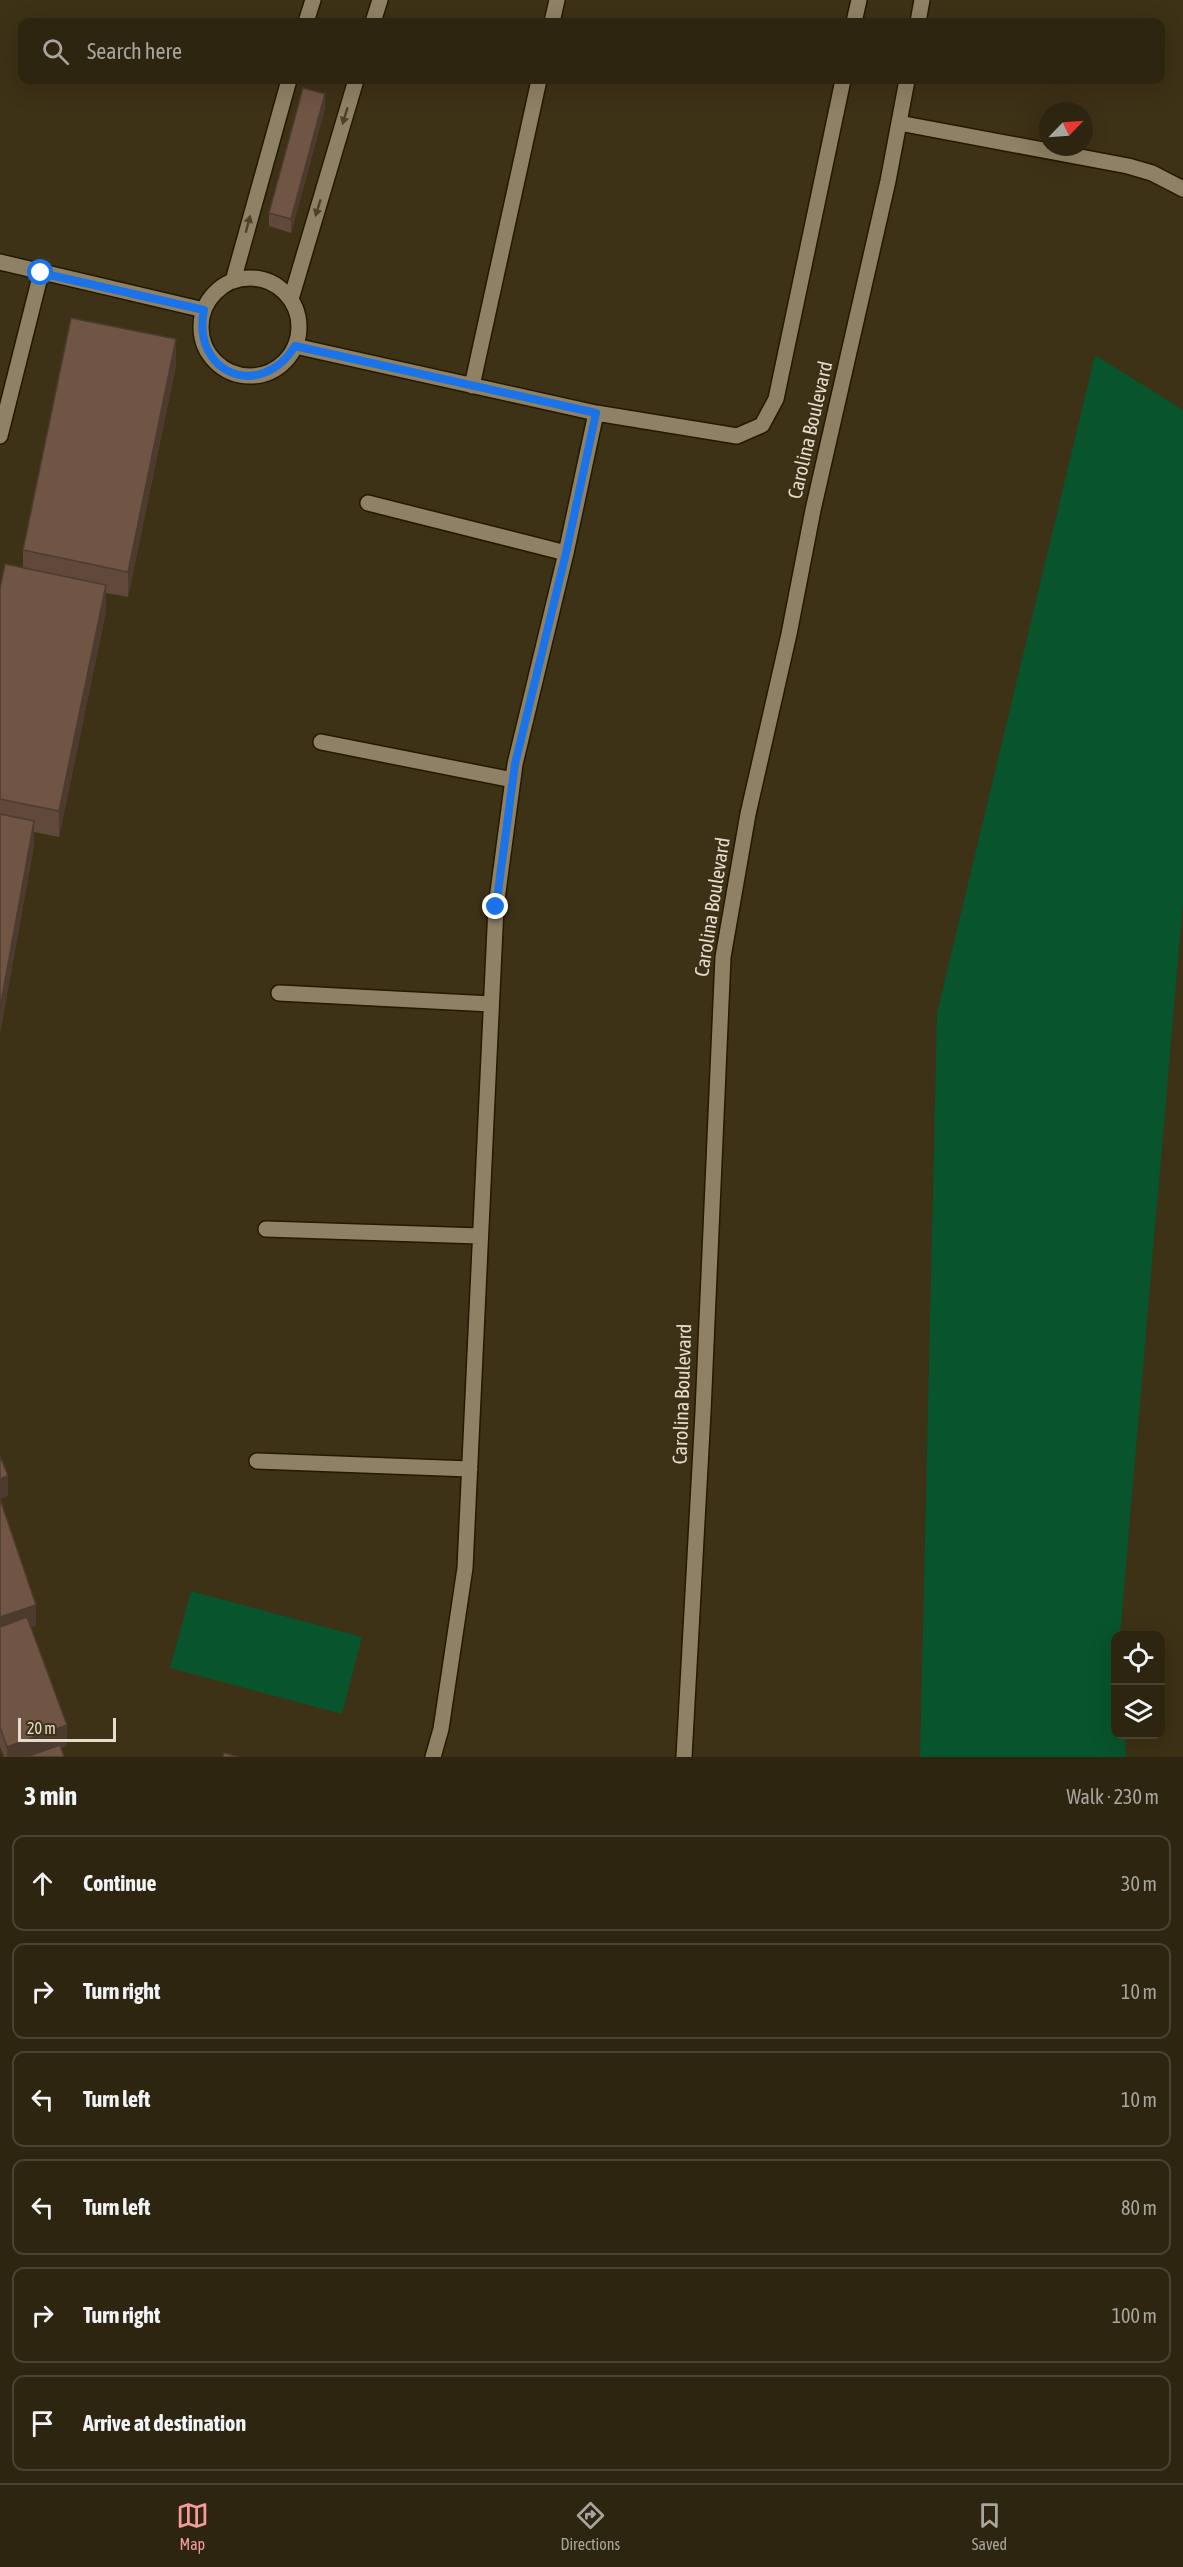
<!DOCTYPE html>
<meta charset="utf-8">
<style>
:root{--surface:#2e2510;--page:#3a311e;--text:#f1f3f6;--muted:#a7a59f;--line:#494230;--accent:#f59b9a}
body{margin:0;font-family:"Asap Condensed",sans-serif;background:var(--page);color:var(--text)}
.controls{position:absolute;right:18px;bottom:18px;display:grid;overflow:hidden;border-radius:12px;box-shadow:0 6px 24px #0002}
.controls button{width:54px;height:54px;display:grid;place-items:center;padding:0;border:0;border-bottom:2px solid var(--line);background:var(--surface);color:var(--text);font:30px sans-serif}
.compass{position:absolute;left:1039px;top:102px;width:54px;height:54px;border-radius:50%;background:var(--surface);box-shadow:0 6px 24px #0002;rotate:65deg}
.scale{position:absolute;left:18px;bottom:15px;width:98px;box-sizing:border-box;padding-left:6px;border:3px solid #e4ddcd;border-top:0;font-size:16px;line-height:21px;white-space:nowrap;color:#e4ddcd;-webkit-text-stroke:4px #3d3116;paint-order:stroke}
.stop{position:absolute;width:18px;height:18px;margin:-14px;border:4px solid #1a73e8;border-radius:50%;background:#fff}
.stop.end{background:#1a73e8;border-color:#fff;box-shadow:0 2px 6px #0008}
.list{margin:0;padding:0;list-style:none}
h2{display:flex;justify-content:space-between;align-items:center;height:78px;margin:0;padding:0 24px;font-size:26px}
h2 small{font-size:20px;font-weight:400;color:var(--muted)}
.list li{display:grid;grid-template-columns:39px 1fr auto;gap:18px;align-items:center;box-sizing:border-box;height:96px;margin:0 12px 12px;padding:0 12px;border:2px solid var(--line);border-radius:12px}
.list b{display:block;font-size:22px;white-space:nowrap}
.list em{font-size:20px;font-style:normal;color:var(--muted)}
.icon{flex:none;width:33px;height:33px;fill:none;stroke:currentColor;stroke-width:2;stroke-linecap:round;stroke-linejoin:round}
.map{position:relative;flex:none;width:1183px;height:1757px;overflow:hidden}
.search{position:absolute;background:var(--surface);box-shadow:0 6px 24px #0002;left:18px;right:18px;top:18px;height:66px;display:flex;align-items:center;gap:15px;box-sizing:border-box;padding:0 21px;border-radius:12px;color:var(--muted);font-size:22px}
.sheet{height:726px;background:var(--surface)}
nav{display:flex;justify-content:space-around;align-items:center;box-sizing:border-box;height:84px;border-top:2px solid var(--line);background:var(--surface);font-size:16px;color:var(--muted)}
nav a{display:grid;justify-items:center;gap:3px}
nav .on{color:var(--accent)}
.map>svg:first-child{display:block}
.green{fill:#08542c}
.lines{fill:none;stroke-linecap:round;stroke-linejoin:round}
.minor-casing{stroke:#241900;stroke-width:18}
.minor{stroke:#8f8164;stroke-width:15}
.wall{fill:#60483a}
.shaded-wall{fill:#4e3b30}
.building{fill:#705444;stroke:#4e3b30;stroke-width:1.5}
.oneway{fill:#4d4126}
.route{stroke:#1a73e8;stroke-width:8}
.labels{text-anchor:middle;stroke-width:4.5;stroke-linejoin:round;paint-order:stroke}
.street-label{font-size:20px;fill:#e4ddcd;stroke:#3d3116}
</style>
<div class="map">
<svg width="1183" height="1757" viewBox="0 0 1183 1757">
<rect width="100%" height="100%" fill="#3d3116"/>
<path class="green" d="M1095,355l88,55v493l-63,732 -4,1v98l9,1 1,22h-206l17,-744z
M191,1591l171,46 -20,77 -172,-46z"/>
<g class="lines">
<g class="minor-casing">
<path id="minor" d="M306,22l7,-22
M373,22l7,-22
M552,22l5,-22
M854,22l5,-22
M918,22l4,-22
M899,123l229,43 24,7 31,16
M0,262l204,48
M201 327a49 49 0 1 1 98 0a49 49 0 1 1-98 0Z
M233,281l56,-201
M291,299l65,-219
M295,346l301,67 141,23 25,-11 14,-26 67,-319
M472,386l67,-306
M0,436l41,-163
M368,503l198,50
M321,742l192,38
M279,993l212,11
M266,1229l214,7
M257,1461l213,8
M433,1757l8,-28 24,-161 31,-661 19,-143 51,-211 30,-140
M684,1757l19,-345 20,-455 25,-143 41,-180 24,-124 75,-329 19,-101"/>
</g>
<use href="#minor" class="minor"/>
</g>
<path class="wall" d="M325,108l-34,125 -22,-7v-13z
M176,365l-48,232 -22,-4v18l-47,226 -25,-5v14l-34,187v-444l23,-21v-18z
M0,1499l36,126 -5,2 36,118 -6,3 3,9h-60l-4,-10z"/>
<path class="shaded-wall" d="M325,94v14l-34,125v-14z
M176,339v26l-48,232v-25z
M106,585v26l-47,226v-26z
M34,821v25l-34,187v-25z
M8,1476v20l-8,3v-20z
M36,1605v20l-36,12v-20z
M67,1725v20l-33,12h-27v-10z"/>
<path class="building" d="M303,88l22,6 -34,125 -22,-6z
M71,318l105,21 -48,233 -105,-22z
M5,564l101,21 -47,226 -59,-12v-210z
M0,814l34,7 -34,187z
M0,1456l8,20 -8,3z
M0,1499l36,106 -36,12z
M27,1617l40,108 -60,22 -7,-20v-100z
M60,1745l4,12h-38z
M224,1753l15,4h-16z"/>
<defs><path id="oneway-solid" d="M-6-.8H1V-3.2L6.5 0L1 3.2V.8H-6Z" transform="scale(1.5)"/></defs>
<g class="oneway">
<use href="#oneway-solid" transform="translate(345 116) rotate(107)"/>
<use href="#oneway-solid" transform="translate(318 208) rotate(107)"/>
<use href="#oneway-solid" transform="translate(248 224) rotate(-75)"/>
</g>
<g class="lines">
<path class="route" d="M41,273l163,37c-13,63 56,92 91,36l301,67 -30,140 -51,211 -19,143"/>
</g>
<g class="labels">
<g class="street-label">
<text transform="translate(810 430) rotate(-77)" y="7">Carolina Boulevard</text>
<text transform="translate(712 907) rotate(-81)" y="7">Carolina Boulevard</text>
<text transform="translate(682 1394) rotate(-88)" y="7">Carolina Boulevard</text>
</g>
</g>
</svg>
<div class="controls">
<button><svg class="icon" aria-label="locate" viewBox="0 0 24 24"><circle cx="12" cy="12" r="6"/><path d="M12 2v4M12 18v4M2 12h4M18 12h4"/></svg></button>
<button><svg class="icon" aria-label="layers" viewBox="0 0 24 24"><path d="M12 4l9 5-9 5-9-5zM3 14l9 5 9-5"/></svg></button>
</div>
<svg class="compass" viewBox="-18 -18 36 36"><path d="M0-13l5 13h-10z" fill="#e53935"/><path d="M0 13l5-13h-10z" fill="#a7a59f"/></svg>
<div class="scale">20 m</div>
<div class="stop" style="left:41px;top:273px"></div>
<div class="stop end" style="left:496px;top:907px"></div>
<div class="search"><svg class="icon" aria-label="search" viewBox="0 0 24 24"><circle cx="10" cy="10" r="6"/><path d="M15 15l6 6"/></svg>Search here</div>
</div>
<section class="sheet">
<h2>3 min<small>Walk · 230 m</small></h2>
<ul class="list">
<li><svg class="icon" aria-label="ahead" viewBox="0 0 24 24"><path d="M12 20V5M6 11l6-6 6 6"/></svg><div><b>Continue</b></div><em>30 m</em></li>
<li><svg class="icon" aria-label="right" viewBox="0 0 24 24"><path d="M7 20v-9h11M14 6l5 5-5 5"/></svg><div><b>Turn right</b></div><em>10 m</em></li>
<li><svg class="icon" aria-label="left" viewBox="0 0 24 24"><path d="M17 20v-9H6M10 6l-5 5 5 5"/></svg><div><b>Turn left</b></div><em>10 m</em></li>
<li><svg class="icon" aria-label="left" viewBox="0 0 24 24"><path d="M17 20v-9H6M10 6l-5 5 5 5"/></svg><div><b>Turn left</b></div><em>80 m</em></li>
<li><svg class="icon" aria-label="right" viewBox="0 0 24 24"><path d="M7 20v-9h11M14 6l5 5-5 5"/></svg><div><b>Turn right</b></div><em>100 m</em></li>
<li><svg class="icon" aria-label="arrive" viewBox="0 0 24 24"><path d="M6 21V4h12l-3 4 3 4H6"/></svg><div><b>Arrive at destination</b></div></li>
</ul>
</section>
<nav>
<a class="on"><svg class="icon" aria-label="map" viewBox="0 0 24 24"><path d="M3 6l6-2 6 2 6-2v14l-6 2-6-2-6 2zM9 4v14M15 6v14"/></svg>Map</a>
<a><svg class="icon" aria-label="directions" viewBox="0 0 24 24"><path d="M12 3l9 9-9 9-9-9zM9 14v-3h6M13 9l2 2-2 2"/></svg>Directions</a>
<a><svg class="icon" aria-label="saved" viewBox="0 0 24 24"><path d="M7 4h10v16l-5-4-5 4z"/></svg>Saved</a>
</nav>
